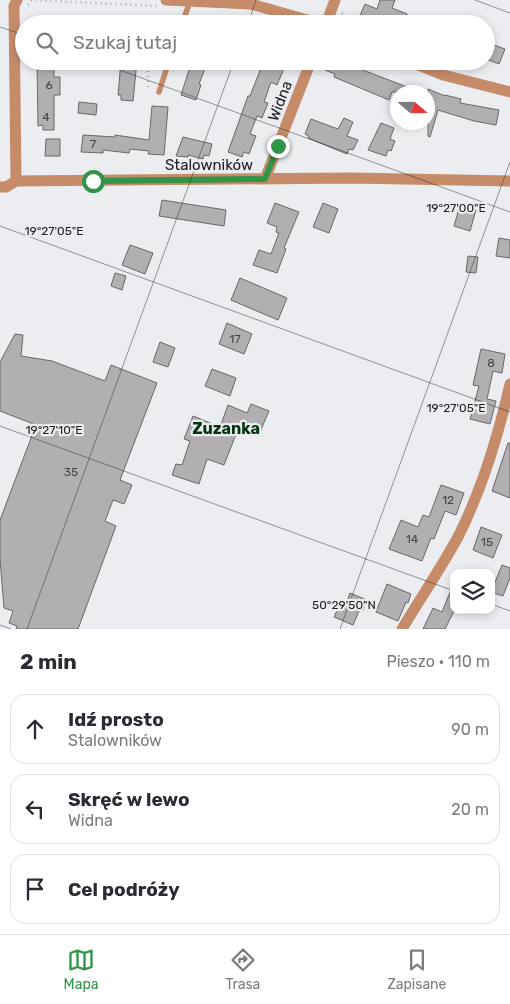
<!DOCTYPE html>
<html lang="pl">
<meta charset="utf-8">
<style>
:root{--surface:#fff;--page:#f2f2f3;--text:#2b2b33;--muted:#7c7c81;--line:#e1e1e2;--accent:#329448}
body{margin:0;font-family:Rubik,sans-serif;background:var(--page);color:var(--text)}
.controls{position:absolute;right:15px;bottom:15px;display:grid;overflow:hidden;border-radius:10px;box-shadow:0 2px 8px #0003}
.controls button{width:45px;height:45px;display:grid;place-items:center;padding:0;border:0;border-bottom:1px solid var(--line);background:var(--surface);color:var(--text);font:25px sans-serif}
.compass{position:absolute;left:390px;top:85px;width:45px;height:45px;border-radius:50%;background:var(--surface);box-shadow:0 2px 8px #0003;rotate:110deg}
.stop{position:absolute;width:15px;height:15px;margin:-11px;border:4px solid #329448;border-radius:50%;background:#fff}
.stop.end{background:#329448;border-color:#fff;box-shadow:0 1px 5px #0008}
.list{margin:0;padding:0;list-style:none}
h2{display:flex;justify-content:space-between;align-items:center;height:65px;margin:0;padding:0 20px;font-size:21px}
h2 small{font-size:16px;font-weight:400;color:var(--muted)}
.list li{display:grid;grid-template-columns:32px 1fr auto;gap:15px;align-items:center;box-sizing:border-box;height:70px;margin:0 10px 10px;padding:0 10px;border:1px solid var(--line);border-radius:15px}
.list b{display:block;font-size:19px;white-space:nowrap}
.list p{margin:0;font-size:16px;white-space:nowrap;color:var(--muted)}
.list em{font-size:16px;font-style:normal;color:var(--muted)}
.icon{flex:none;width:28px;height:28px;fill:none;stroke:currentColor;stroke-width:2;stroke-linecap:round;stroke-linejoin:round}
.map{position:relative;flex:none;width:510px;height:629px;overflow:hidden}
.search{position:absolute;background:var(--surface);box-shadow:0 2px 8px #0003;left:15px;right:15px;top:15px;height:55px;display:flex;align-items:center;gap:12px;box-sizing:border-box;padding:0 18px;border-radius:28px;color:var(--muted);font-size:19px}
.sheet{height:305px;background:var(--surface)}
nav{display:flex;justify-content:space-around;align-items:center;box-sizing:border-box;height:70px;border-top:1px solid var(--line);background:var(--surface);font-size:14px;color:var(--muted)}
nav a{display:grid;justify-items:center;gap:2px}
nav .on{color:var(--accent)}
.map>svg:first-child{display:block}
.building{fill:#b1afb2;stroke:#6a676b}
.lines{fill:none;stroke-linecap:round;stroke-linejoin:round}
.path{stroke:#abadb0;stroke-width:2.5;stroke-dasharray:1 4;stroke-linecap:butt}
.lane{stroke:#c68c6a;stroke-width:5.5}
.street{stroke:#c68c6a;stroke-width:11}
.route{stroke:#329448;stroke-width:6}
.ticks{fill:none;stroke:#212123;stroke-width:1;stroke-opacity:0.45}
.labels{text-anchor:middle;stroke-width:4.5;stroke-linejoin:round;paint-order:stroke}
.number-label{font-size:12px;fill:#454447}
.street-label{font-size:15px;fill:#212123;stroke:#ebedf1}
.neighbourhood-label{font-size:16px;font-weight:bold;fill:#043511;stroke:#ebedf1}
.ticks-label{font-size:12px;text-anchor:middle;fill:#212123;stroke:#ebedf1;stroke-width:4.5;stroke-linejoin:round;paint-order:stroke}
</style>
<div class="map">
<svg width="510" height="629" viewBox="0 0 510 629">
<rect width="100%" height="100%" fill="#ebedf1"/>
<path class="building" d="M380,0h15l-3,8 15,6v2l18,8h-59l-8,-4 7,-16 12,5z
M486,42l19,7 -6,15 -13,-5z
M37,61h17v16h6v18h-6v35h-11v-5l-5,1z
M121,61h16l-4,40 -12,-1v-5h-3z
M192,61h16l-9,23 2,1 -5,15 -15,-5z
M271,61h6l7,3 -1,7 -6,14 -6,-3 -7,20 4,1 -6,15 -5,-2 -7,18 6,2 -7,18 -5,-2 -2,5 -14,-5 20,-56h2l13,-33 6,2z
M329,61h22l-1,4 70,27h-28l-3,8 -55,-23 1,-3 -10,-4z
M428,89l17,7v-1l16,4 -1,4 39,7 -3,15 -22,-4 -36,-11 -8,27 -2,-1z
M79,102l18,2 -1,11 -18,-2z
M152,106l16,1 -4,48 -16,-1 1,-3 -19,-2 -1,4 -26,-3v3l-22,-1 2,-17 32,2v-2l34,5z
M344,118l9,4 -6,14 11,4 -5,10 -4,-1 -2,5 -39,-16 1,-2 -4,-2 6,-15 27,10z
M381,123l13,5 -4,11 5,2 -4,10 -3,-1 -2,6 -18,-6z
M183,137l29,7 -3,12 -5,-1 -1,4 -15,-4v2l-12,-1z
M46,139h14v17h-15z
M162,200l64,10 -2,16 -65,-10z
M275,203l24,9 -15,36 2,1 -9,24 -24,-8 6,-15 12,4 8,-21 -3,-1 1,-5 -10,-4z
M323,203l15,6 -9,24 -16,-6z
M460,205l16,5 -6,21 -16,-5z
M499,238l11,2v18l-14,-2z
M130,245l23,8 -8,21 -23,-9z
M468,256l10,1 -2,16 -10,-1z
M115,273l11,3 -4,14 -11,-4z
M240,278l47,20 -9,22 -47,-20z
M227,323l25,11 -8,20 -25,-10z
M15,334l8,1 -2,21 31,5 53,20 6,-16 46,18 -37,97 12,5 -8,19 -11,-4 -8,21 11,5 -38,103h-62l1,-3 -8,-3 4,-12 -9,-3 -4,-49v-39l36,-95 -36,-14v-49z
M160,342l15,6 -7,19 -15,-5z
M481,349l24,5 -3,19 -9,-2 -6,28 9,2 -6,23 -20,-5 9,-33 -6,-1z
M212,369l24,9 -6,18 -25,-10z
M251,404l18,7 -9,21 -20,-8 -16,41 -17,-6 -8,25 -27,-9 4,-11 6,1 8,-24 -6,-2 9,-23 27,11 8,-22 19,8z
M508,443h2v55l-18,-7z
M441,485l23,8 -8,22 -11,-4 -11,28 -3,-1 -9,23 -33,-12 12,-29 17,7 5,-12 6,2z
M481,527l21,8 -9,23 -20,-8z
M502,565l8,3v10l-7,18 -12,-4z
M387,584l24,10 -3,9 -2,-1 -8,19 -22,-9z
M453,585l1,26 -9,18h-22l10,-21 9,4z
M350,593l17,7 -4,10 -3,-1 -7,16 -19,-8 5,-11 5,3z"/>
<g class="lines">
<path class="path" d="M28,5l4,-5 126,6
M342,13l4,11
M148,61v27l3,1
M386,61l11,5"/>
<path class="lane" d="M182,24l8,-23
M159,92l10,-31"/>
<path class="street" d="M166,0l85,4 70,20
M326,24l9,-24
M408,61l35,14 67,17
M265,179l46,-118
M16,181l-2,-175 3,-6
M0,187h6l10,-6 336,-3 158,3
M402,629c18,-30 39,-61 56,-92 24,-48 40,-100 52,-153"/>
</g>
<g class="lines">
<path class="route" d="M93,181l172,-2 13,-33"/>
</g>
<path class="ticks" d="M475,0l35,13M248,24l8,-24M0,27l24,8M95,61l415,151M0,226l510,186M0,426l454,165M491,604l19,7M0,625l11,4M27,629l207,-568M340,629l170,-467"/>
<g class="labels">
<g class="number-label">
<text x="49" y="89">6</text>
<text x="46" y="121">4</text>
<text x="93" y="148">7</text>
<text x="235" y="343">17</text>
<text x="491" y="367">8</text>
<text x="71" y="476">35</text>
<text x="448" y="504">12</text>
<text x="412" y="543">14</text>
<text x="487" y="546">15</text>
</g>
<g class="street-label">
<text transform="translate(280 101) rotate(-69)" y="5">Widna</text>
<text x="209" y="170">Stalowników</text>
</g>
<g class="neighbourhood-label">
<text x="226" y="434">Zuzanka</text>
</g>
</g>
<g class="ticks-label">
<text x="456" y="212">19°27'00"E</text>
<text x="54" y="235">19°27'05"E</text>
<text x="456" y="412">19°27'05"E</text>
<text x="54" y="434">19°27'10"E</text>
<text x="344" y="609">50°29'50"N</text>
</g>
</svg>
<div class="controls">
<button><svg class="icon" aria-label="layers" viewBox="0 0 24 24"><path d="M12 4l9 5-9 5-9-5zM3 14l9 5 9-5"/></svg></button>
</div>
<svg class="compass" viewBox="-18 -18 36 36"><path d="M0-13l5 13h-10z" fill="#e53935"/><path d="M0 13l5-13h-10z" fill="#7c7c81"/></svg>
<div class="stop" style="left:93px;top:181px"></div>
<div class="stop end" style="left:278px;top:146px"></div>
<div class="search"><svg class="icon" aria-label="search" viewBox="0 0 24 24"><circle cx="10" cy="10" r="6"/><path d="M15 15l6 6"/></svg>Szukaj tutaj</div>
</div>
<section class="sheet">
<h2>2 min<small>Pieszo · 110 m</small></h2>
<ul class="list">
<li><svg class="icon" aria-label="ahead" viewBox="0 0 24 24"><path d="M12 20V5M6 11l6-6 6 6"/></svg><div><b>Idź prosto</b><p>Stalowników</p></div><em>90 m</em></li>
<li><svg class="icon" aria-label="left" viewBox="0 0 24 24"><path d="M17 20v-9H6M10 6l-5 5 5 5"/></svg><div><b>Skręć w lewo</b><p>Widna</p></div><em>20 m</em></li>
<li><svg class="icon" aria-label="arrive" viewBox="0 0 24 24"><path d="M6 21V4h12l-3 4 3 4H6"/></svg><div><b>Cel podróży</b></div></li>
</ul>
</section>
<nav>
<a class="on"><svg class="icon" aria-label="map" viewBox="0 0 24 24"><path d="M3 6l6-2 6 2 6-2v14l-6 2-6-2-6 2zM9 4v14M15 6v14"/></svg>Mapa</a>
<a><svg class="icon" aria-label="directions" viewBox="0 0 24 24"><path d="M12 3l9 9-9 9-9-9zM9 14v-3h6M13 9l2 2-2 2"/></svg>Trasa</a>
<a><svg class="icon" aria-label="saved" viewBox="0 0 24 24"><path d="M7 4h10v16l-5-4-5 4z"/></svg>Zapisane</a>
</nav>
